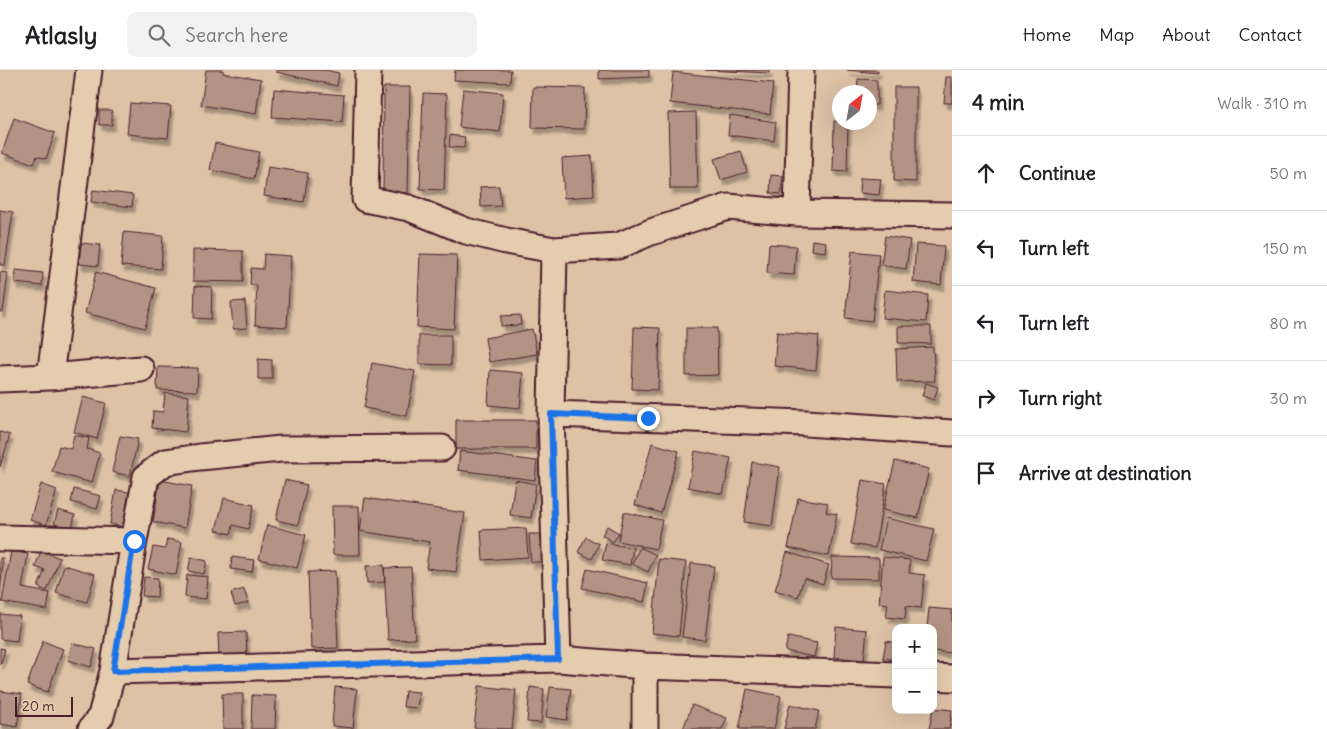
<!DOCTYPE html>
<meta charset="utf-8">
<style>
:root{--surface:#fff;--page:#f2f2f2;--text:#202124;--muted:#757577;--line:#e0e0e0}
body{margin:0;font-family:Delius,sans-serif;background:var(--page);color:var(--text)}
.controls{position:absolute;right:15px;bottom:15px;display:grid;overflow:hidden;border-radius:10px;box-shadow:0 5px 20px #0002}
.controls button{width:45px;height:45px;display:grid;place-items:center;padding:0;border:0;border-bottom:1px solid var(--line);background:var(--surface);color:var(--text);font:25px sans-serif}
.compass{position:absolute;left:832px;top:15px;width:45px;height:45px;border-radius:50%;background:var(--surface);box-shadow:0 5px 20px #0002;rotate:31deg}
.scale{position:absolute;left:15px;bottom:12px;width:58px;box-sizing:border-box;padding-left:5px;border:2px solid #4a1f2b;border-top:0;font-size:14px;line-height:18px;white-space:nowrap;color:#4a1f2b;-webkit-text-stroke:4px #e6ccae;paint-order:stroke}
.stop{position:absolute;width:15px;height:15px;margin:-11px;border:4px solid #1a73e8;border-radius:50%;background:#fff}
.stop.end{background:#1a73e8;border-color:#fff;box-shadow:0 1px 5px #0008}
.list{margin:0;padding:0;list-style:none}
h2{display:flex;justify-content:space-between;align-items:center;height:65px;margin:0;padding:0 20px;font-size:21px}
h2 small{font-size:16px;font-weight:400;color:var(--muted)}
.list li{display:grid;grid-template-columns:32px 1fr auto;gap:15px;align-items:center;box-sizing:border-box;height:75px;padding:0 20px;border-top:1px solid var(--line)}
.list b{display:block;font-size:19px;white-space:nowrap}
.list em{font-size:16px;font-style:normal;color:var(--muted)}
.icon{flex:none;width:28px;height:28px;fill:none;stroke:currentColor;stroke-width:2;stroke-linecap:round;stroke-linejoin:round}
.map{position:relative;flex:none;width:952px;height:659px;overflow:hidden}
header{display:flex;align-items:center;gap:30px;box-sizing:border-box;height:70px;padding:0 25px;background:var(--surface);border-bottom:1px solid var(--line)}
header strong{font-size:24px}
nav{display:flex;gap:28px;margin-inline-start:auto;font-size:18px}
.search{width:350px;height:45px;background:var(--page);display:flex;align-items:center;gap:12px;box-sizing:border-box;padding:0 18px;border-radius:10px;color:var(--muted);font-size:19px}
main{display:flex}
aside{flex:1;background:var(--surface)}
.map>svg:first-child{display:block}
.building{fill:#b39484;stroke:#4a1f2b;filter:url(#shadow)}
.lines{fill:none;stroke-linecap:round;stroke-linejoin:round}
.minor-casing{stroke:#4a1f2b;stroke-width:29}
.minor{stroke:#e6ccae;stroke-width:25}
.route{stroke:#1a73e8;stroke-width:6}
</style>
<header>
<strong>Atlasly</strong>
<div class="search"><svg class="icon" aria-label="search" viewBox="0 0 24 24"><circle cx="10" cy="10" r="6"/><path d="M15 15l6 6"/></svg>Search here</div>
<nav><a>Home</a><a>Map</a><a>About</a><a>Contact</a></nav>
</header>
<main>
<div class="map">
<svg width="952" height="659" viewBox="0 0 952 659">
<defs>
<filter id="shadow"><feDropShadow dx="3" dy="5.5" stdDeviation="1" flood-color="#0004"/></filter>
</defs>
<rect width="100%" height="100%" fill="#ddc2a6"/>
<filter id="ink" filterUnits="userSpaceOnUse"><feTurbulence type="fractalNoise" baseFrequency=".02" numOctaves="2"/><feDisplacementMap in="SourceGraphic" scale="10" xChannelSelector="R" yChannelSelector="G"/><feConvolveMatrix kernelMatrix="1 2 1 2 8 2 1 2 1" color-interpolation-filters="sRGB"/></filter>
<g filter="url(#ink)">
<path class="building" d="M206,0h17v3l38,6 -5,35 -55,-9z
M277,0h48l14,3 -2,13 -61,-14z
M455,0h56l-1,13 -56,-3z
M599,0h50v7l-50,2z
M705,0h64v3z
M847,0h31v3z
M673,2l100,11 -3,31 -100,-11z
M946,7h6v26h-8z
M858,9l19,1v25h-8v-13h-12z
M384,17h26l-2,106h-25z
M533,17l52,1 -1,41 -52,-1z
M894,17h22v95l-22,-1z
M274,19l70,6 -2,27 -70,-5z
M463,19l40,4 -3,39 -41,-5z
M423,23l24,1 -3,96 -24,-1z
M130,33l41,3 -3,32 -41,-4z
M99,40h13v15h-13z
M696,42l2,77h-28l-2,-76z
M730,45l46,7 -2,19 -46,-6z
M14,48l41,15 -9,26 -9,-3 -3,8 -32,-11z
M834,51l14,1 -1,50 -14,-1z
M450,65l15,2 -1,11 -15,-1z
M215,73l44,9 -5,27 -44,-9z
M741,81l6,21 -26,8 -7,-21z
M592,86l2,40 -30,2 -2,-40z
M268,97l40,6 -4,29 -40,-6z
M771,105l12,1 -2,18 -11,-1z
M860,108l21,1 -2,16 -20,-2z
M499,116l2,20 -20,1 -1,-20z
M93,120l40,5 -1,12 -41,-5z
M0,140l13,2 -8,53h-5z
M124,162l39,4 -2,33 -40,-3z
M885,166l25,4 -4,29 -25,-4z
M812,170l14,2 -1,10 -14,-2z
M81,173l19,2 -2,21 -19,-2z
M769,174l27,2 -2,29 -27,-2z
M916,174l28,2 -3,39 -28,-3z
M193,180l50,1v31l-50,-1z
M852,181l27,3 -7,67 -27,-3z
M264,184l27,2 -4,71 -32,-2 2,-40h-7l1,-17 12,1z
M420,184l37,1 -3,74 -37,-2z
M16,200l27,3 -1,13 -27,-3z
M0,202l8,1 -5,39h-3z
M96,202l60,16 -11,40 -60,-15z
M195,216l17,1 -1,32 -17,-1z
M885,220l43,5 -2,27 -44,-4z
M245,231l2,27 -14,1 -2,-27z
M520,245l1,10 -20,1v-10z
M898,256h33v18l-33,-1z
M634,257l26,1 -2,62 -26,-1z
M686,258h31l1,47 -32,1z
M532,259l5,25 -48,8 -4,-24z
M777,262l42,4 -3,34 -42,-4z
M419,265h32v30l-32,-1z
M933,277l2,34 -38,1 -1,-33z
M258,289l14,1v19h-14z
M372,293l43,8 -8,45 -43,-8z
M158,297l40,1 -1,23 -40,-1z
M490,300l33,3 -3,35 -32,-3z
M926,313l12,4 -4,13 -12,-4z
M165,323l24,3 -3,36 -34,-4 1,-17 10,1z
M83,327l23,6 -9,36 -23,-7z
M456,350h80v29h-80z
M0,362l10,3 -10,32z
M74,365l15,3 -2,11 13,4 -8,30 -40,-11 7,-26 12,3z
M120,366l18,3 -8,37 -18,-4z
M652,373l27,8 -18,62 -26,-8z
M460,381l77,10 -2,19 -77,-10z
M695,381l36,7 -8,36 -35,-7z
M895,391l34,8 -11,49 -35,-8z
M752,392l28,5 -8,59 -28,-4z
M160,410l32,6 -7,42 -32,-6z
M285,410l22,5 -9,40 -22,-5z
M515,410l21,4 -5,34 -21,-3z
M862,410l24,4 -11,64 -24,-4z
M41,414l16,6 -11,35 -16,-5z
M74,419l27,7 -4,13 -26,-7z
M116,420l18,3 -6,35 -18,-4z
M224,428l30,7 -6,24 -15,-4 -2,9 -15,-4z
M365,428l100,15 -9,59 -30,-4 4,-26 -70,-11z
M798,428l30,5 -2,9 11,2 -8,42 -41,-8z
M332,436h27l1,49h-27z
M58,440l17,5 -3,13 -18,-4z
M624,442l38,8 -6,29 -38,-8z
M886,448l48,11 -8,32 -47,-11z
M267,455l39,10 -9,33 -38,-9z
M607,456l12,7 -6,9 -11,-7z
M526,458l2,29 -45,3 -2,-30z
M529,464h17l1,28h-16z
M586,467l13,7 -7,15 -14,-7z
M167,469l15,3 -6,33 -28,-6 5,-22 12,2z
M606,473l27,5 -3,17 -28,-5z
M640,477l16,8 -8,17 -16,-8z
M11,481l17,3 -6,34 28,5 -3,17 -45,-8z
M41,481l19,7 -13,33 -9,-4 7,-17 -10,-3z
M787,482l42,13 -6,19 -19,-6 -6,19 -23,-7z
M191,487l16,4 -3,13 -16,-3z
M232,487l22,3 -2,12 -21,-3z
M832,487l47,1v21l-48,-1z
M883,487l27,3 -1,13 16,2 -4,33 -15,-2 -1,13 -19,-2 2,-13 -9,-1z
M0,488h3l-3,39z
M659,489l27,3 -7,74 -27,-3z
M691,493l23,3 -9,74 -23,-3z
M64,495l31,9 -8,28 -31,-9z
M384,495l1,17 -18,1 -1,-17z
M411,497l4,72 -27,1 -4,-72z
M587,499l61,14 -4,19 -62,-14z
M335,501l3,77 -27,1 -3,-77z
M187,505l21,2 -2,22 -21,-2z
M144,507l14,1 -1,19 -15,-1z
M244,519l4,14 -13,3 -4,-13z
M929,538l23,2v43l-19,-2v-23h-6z
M0,544l20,2 -3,25 -17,-2z
M836,557l31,3 -3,30 -30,-3z
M246,562l1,24 -28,2 -1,-25z
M788,567l29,6 -3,14 -29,-6z
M43,571l20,8 -15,43 -21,-7z
M886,571l10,2v17l-13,-2z
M72,573l24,6 -5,18 -23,-7z
M0,578l5,1 -4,15h-1z
M479,616l37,4 -4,39 -38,-1z
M335,617l22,2 -4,39 -21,-2z
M530,617l14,2 -3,34 -14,-1z
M550,617l21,2 -4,31 -21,-3z
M747,619l34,7 -7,33h-35z
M0,621l22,3 -5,33 -17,-3z
M405,621l14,1 -2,16 -14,-1z
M222,624h21v35h-20z
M252,625l24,1 -1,33h-24z
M790,634l29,7 -4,18h-31z
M692,635l35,13 -5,11h-39z
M933,638l19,2 -3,19h-20z"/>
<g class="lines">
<g class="minor-casing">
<path id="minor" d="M368,0l-3,129 44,9 57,23 40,10 48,9 64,-4 33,-14 77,-25 69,6 155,2
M797,143l4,-143
M554,180l-3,164 7,245
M50,307l39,-307
M0,309l50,-2 91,-8
M551,344l255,9 146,10
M0,468l134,3
M645,596v63
M113,601l445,-12 87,7 251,9
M933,607l19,1
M91,659l10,-13 12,-45 21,-130 12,-64 19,-15 35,-5 81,-8 161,-1"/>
</g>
<use href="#minor" class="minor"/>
</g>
</g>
<g class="lines" filter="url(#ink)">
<path class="route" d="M134,471l-21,130 445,-12 -7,-245 97,4"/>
</g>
</svg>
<div class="controls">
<button>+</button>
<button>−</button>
</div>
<svg class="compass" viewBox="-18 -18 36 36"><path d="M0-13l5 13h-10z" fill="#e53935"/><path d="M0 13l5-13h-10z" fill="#757577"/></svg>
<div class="scale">20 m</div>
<div class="stop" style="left:134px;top:471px"></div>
<div class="stop end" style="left:648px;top:348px"></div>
</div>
<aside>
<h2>4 min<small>Walk · 310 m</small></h2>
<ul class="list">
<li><svg class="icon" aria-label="ahead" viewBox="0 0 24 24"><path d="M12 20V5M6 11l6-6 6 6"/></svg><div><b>Continue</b></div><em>50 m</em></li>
<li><svg class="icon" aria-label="left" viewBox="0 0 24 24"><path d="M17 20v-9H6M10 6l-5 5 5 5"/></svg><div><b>Turn left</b></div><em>150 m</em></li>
<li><svg class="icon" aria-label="left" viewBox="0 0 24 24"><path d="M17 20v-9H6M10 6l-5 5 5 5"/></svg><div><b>Turn left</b></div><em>80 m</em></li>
<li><svg class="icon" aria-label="right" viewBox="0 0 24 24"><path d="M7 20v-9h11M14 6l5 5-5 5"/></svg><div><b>Turn right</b></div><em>30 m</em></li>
<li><svg class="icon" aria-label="arrive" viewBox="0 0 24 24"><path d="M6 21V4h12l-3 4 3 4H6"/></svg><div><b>Arrive at destination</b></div></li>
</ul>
</aside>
</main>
